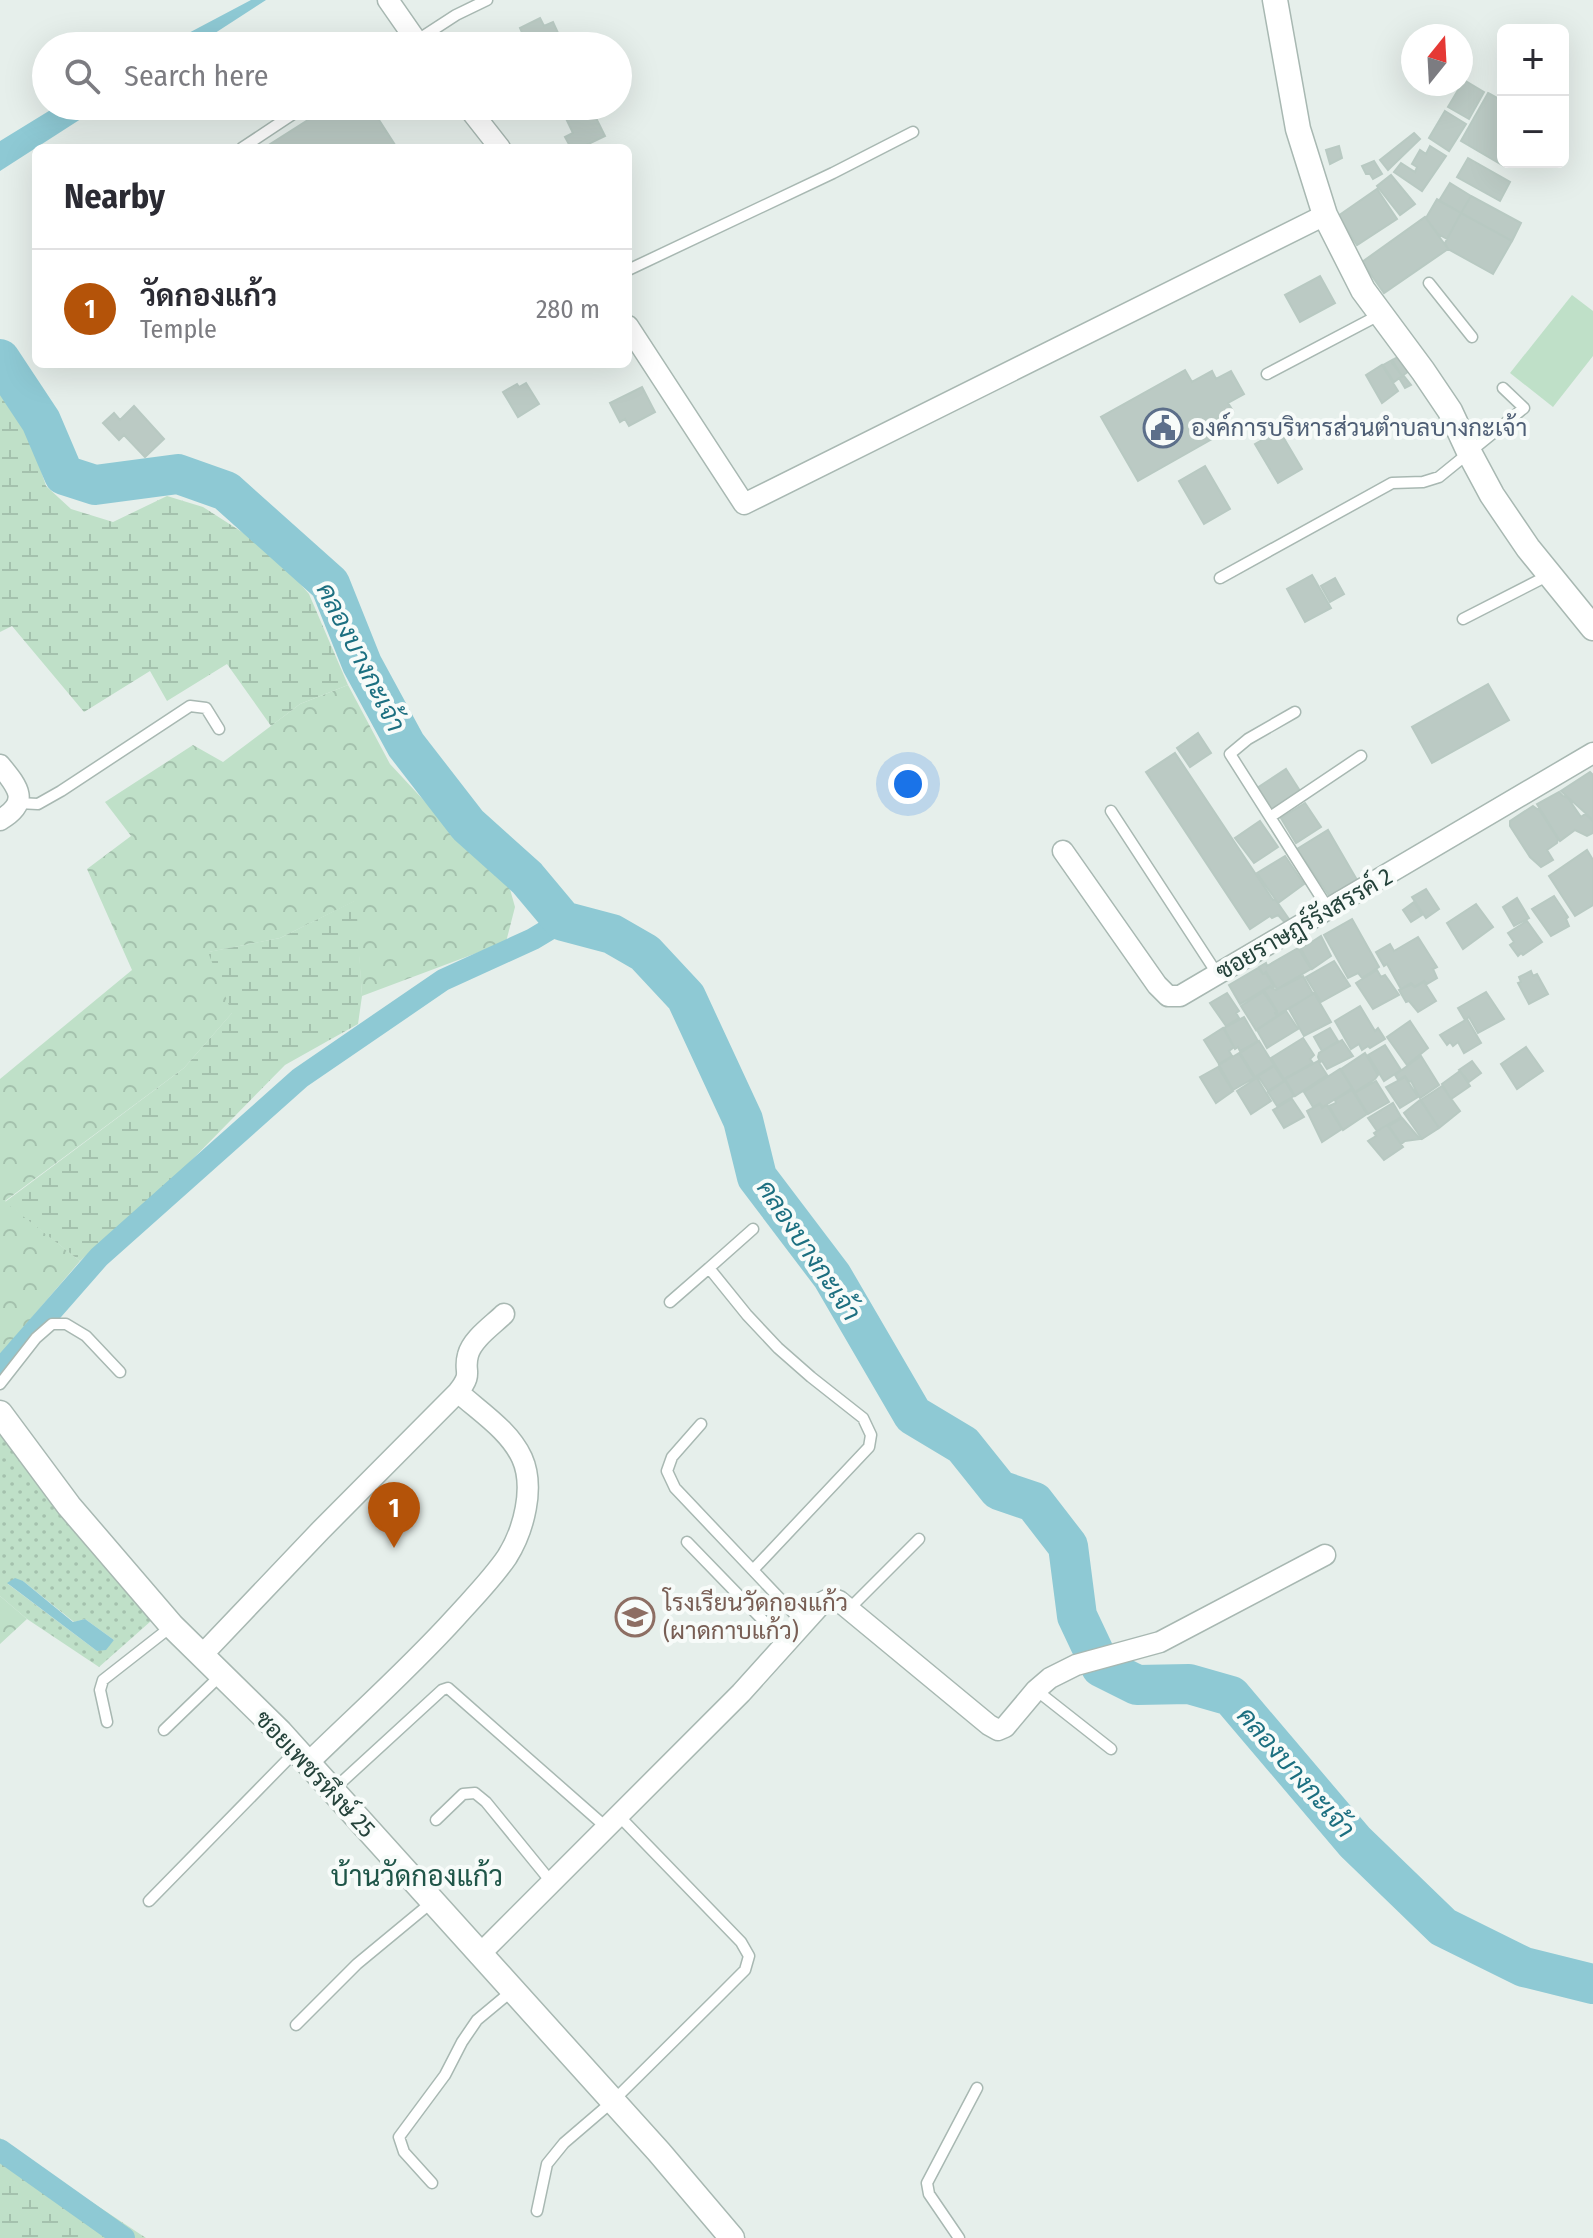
<!DOCTYPE html>
<meta charset="utf-8">
<style>
:root{--surface:#fff;--page:#f2f2f3;--text:#2b2b33;--muted:#7c7c81;--line:#e1e1e2;--accent:#b45309}
body{margin:0;font-family:"Fira Sans Condensed",Sarabun,sans-serif;background:var(--page);color:var(--text)}
.controls{position:absolute;right:24px;top:24px;display:grid;overflow:hidden;border-radius:12px;box-shadow:0 8px 32px #0002}
.controls button{width:72px;height:72px;display:grid;place-items:center;padding:0;border:0;border-bottom:2px solid var(--line);background:var(--surface);color:var(--text);font:40px sans-serif}
.compass{position:absolute;left:1401px;top:24px;width:72px;height:72px;border-radius:50%;background:var(--surface);box-shadow:0 8px 32px #0002;rotate:18deg}
.you{position:absolute;left:908px;top:784px;width:28px;height:28px;margin:-20px;border:6px solid #fff;border-radius:50%;background:#1a73e8;box-shadow:0 0 0 12px #1a73e833}
.badge{display:grid;place-items:center;width:52px;height:52px;border-radius:50%;background:var(--accent);color:#fff;font-size:26px;font-weight:700}
.pin{position:absolute;translate:-50% -66px;filter:drop-shadow(0 2px 4px #0008)}
.pin::after{content:'';position:absolute;top:42px;width:28px;height:24px;background:inherit;clip-path:polygon(0 0,100% 0,50% 100%)}
.list{margin:0;padding:0;list-style:none}
h2{display:flex;justify-content:space-between;align-items:center;height:104px;margin:0;padding:0 32px;font-size:34px}
h2 small{font-size:26px;font-weight:400;color:var(--muted)}
.list li{display:grid;grid-template-columns:52px 1fr auto;gap:24px;align-items:center;box-sizing:border-box;height:120px;padding:0 32px;border-top:2px solid var(--line)}
.list b{display:block;font-size:30px;white-space:nowrap}
.list p{margin:0;font-size:26px;white-space:nowrap;color:var(--muted)}
.list em{font-size:26px;font-style:normal;color:var(--muted)}
.icon{flex:none;width:44px;height:44px;fill:none;stroke:currentColor;stroke-width:2;stroke-linecap:round;stroke-linejoin:round}
.map{position:relative;flex:none;width:1593px;height:2238px;overflow:hidden}
.search{position:absolute;background:var(--surface);box-shadow:0 8px 32px #0002;left:32px;top:32px;width:600px;height:88px;display:flex;align-items:center;gap:20px;box-sizing:border-box;padding:0 28px;border-radius:44px;color:var(--muted);font-size:30px}
.panel{position:absolute;background:var(--surface);box-shadow:0 8px 32px #0002;left:32px;top:144px;width:600px;height:224px;border-radius:12px}
.map>svg:first-child{display:block}
.grass{fill:url(#grass-dots);fill-rule:evenodd}
.forest{fill:url(#forest-crowns)}
.wetland{fill:url(#wetland-marsh)}
.pitch{fill:#bfe0c8}
.water{fill:#8ec9d4}
.lines{fill:none;stroke-linecap:round;stroke-linejoin:round}
.canal{stroke:#8ec9d4;stroke-width:22}
.river{stroke:#8ec9d4;stroke-width:40}
.building{fill:#bbcac4;stroke:#b8c9c2;stroke-width:2}
.service-casing{stroke:#a8b8b2;stroke-width:13}
.minor-casing{stroke:#a8b8b2;stroke-width:23}
.tertiary-casing{stroke:#a8b8b2;stroke-width:27}
.service{stroke:#fff;stroke-width:10}
.minor{stroke:#fff;stroke-width:20}
.tertiary{stroke:#fff;stroke-width:24}
.labels{text-anchor:middle;stroke-width:8;stroke-linejoin:round;paint-order:stroke}
.service-label{font-size:24px;fill:#4e5e75;stroke:#f7fbf9;text-anchor:start}
.street-label{font-size:24px;fill:#24423a;stroke:#f7fbf9}
.education-label{font-size:24px;fill:#785e54;stroke:#f7fbf9;text-anchor:start}
.water-label{font-size:26px;font-style:italic;fill:#1c6f80;stroke:#f7fbf9}
.quarter-label{font-size:28px;fill:#1f5548;stroke:#f7fbf9}
</style>
<div class="map">
<svg width="1593" height="2238" viewBox="0 0 1593 2238">
<defs>
<pattern id="grass-dots" width="8" height="8" patternUnits="userSpaceOnUse" patternTransform="scale(2)"><rect width="8" height="8" fill="#bfe0c8"/><path d="M2 2h.1M6 6h.1" fill="none" stroke="#a4c1ad" stroke-width="1.8" stroke-linecap="round"/></pattern>
<pattern id="forest-crowns" width="20" height="18" patternUnits="userSpaceOnUse" patternTransform="scale(2)"><rect width="20" height="18" fill="#bfe0c8"/><path d="M2 6a3 3 0 1 1 6 0M12 15a3 3 0 1 1 6 0" fill="none" stroke="#a4c1ad"/></pattern>
<pattern id="wetland-marsh" width="20" height="14" patternUnits="userSpaceOnUse" patternTransform="scale(2)"><rect width="20" height="14" fill="#bfe0c8"/><path d="M1 5h8M5 5V1M11 12h8M15 12V8" fill="none" stroke="#a4c1ad"/></pattern>
</defs>
<rect width="100%" height="100%" fill="#e6efeb"/>
<path class="grass" d="M0,1433l151,188 -52,46 -72,-48 -27,-23zM23,1581l51,41 11,-3 29,21 -17,11 -89,-67z"/>
<path class="forest" d="M348,685l42,79 53,57 65,61 7,25 -9,35 -144,54 -7,-95 -75,37 -71,14 24,60 -49,56 -179,133 75,60 -80,94v-276l132,-109 -45,-101 44,-33 -26,-34 88,-57 30,17 77,-58z
M0,1596l27,23 -27,25z"/>
<path class="wetland" d="M0,385l29,49 17,52 25,23 42,13 54,-26 36,11 70,45 36,42 39,91 -48,19 -29,22 -44,-62 -60,37 -17,-30 -66,41 -72,-86 -12,6z
M356,900l6,96 -4,28 -73,41 -105,107 -100,89 -75,-59 179,-134 48,-55 -24,-61 72,-14z
M0,2138l66,47 80,53h-146z"/>
<path class="pitch" d="M1572,295l21,16v45l-40,51 -43,-34z"/>
<path class="water" d="M251,0h15l-71,46h-31z
M57,106h44l-101,65v-30z
M15,1578l8,3 50,41 12,-3 29,21 -8,10 -9,1 -90,-68z"/>
<g class="lines">
<path class="canal" d="M0,1370l99,-113 201,-179 143,-98 90,-41 30,-18
M0,2150l124,88"/>
<path class="river" d="M0,359l41,62 23,54 31,10 83,-11 48,17 104,93 32,80 44,81 62,80 59,53 36,43 49,13 33,19 41,44 57,123 14,57 75,99 81,139 50,30 36,45 35,12 34,44 9,70 24,51 36,18 52,-1 42,12 124,146 88,85 81,40 69,17"/>
</g>
<path class="building" d="M540,18l4,8 9,-4 11,24h-36l-8,-18z
M1464,80l20,12 -15,27 -21,-12z
M1488,93l15,8v61h3l-2,4 -43,-25z
M330,106h40l27,42h-133z
M560,106h30l15,30 -25,12h-9l-6,-11 8,-4z
M1445,111l21,13 -17,27 -20,-13z
M1414,133l6,6 -32,31 -8,-10z
M1339,146l3,12 -12,6 -4,-14z
M1430,146l16,10 -24,35 -28,-19 7,-9 14,9 2,-5 -5,-3 8,-14 6,4z
M1468,158l42,24 -10,19 -43,-24z
M1374,161l8,13 -9,5 -3,-5h-4l-4,-8z
M1391,175l24,29 -15,11 -23,-29z
M1450,183l21,13 -10,17 -22,-12z
M1377,189l20,30 -40,26 -19,-29z
M1471,196l50,27 -9,18 -51,-28z
M1437,199l24,14 -14,26 -9,-5 -12,-16z
M1461,213l51,28 -19,33 -45,-25 -3,-6z
M1425,217l23,32 -64,44 -22,-31z
M1320,276l15,27 -35,19 -15,-27z
M1402,355l10,14 -10,7 -10,-13v-3z
M1392,360l10,16 -8,6 -11,-17z
M1382,365l16,26 -16,12 -16,-28z
M1185,370l7,12 20,-11 4,8 15,-8 13,23 -16,9 5,8 -19,11 7,12 -83,47 -37,-64z
M1404,376l7,9 -6,3 -6,-10z
M526,383l13,21 -21,13 -15,-25 14,-8 2,3z
M642,387l13,25 -26,14 -4,-7 -5,3 -10,-19z
M134,406l30,33 -19,18 -21,-22 -5,5 -16,-17 11,-10 6,7z
M1279,430l23,39 -24,14 -23,-39z
M1205,466l25,43 -26,15 -25,-43z
M1312,575l19,33 -26,14 -18,-33z
M1335,578l9,16 -14,8 -9,-16z
M1488,684l21,36 -77,43 -20,-36z
M1198,733l13,20 -21,14 -13,-19z
M1175,753l98,147 2,-1 16,23 -4,3 -9,-10 -6,3 -2,-2 -20,13 -104,-157z
M1286,769l14,22 -29,19 -14,-22z
M1590,772l3,3v45l-32,-29z
M1559,792l4,4 5,2 13,19 4,-3 8,7v12l-6,3 -12,-6 -15,11 -23,-37z
M1305,803l16,24 -25,16 -15,-25z
M1533,806l4,3 1,-1 20,31 -1,4 -10,7 6,10 -12,7 -11,-10 -20,-31v-5z
M1260,821l18,26 -24,16 -19,-25z
M1328,830l32,55 -28,15 -35,-51z
M1587,850l6,10v45l-18,11 -26,-40z
M1285,856l19,28 -26,19 -21,-30z
M1426,889l13,20 -13,9 -14,-21z
M1554,896l14,21 -2,2 3,7 -18,10 -19,-27z
M1517,898l12,20 -15,8 -11,-19z
M1414,902l8,13 -11,7 -8,-12z
M1476,904l17,23 -30,22 -16,-26z
M1352,919l27,48 -17,11 -4,-5 -10,5 -24,-43z
M1527,921l15,21 -19,13 -2,-2 -3,3 -8,-11 4,-3 -6,-9z
M1321,936l10,20 -19,13 -11,-20z
M1418,937l19,30 -4,2 4,9 -10,6 -3,-3 -10,6 -3,-4 -10,6 -14,-25 -3,2 -8,-14 14,-8 4,7z
M1298,948l13,21 -34,20 -11,-17 -3,2 -4,-7 7,-4 1,3z
M1334,961l16,25 -29,16 -15,-25z
M1258,968l5,6 3,-1 8,14 -2,1 -2,-2 -30,18 -11,-19z
M1377,970l4,7 4,-2 14,20 -26,14 -17,-26z
M1531,971l2,5 4,-2 11,20 -19,10 -11,-21 3,-1 -2,-5z
M1303,976l10,18 -36,21v-4l-13,-21 6,-3 6,3z
M1424,982l12,19 -18,11 -9,-11 -3,1 -7,-12 13,-6 3,3z
M1263,992l14,20 -2,1 2,3 -21,14 -15,-24z
M1486,992l18,27 -26,14 -9,-16 -4,3 -7,-12z
M1227,993l12,18 -3,2 3,5 -13,8 -16,-23z
M1314,993l17,29 -27,14 -15,-27z
M1360,1006l15,25 3,-3 7,11 -15,9 -2,-2 -6,4 -3,-6 -8,5 -16,-28z
M1286,1011l12,18 -31,19 -10,-18z
M1244,1017l14,24 -18,10 -2,-4 -3,2 -11,-21z
M1467,1019l14,24 -17,10 -6,-11 -5,4 -3,-4 -3,3 -7,-10z
M1410,1021l18,27 -21,17 -20,-28z
M1223,1028l11,19 -5,4 3,5 -13,8 -15,-24z
M1330,1028l8,13 -16,10 -8,-14z
M1303,1038l11,17 -4,4 3,4 -29,16 -13,-21z
M1342,1040l11,16 -26,13 -5,-8 -2,1 -2,-5 1,-4z
M1259,1041l15,24 -19,12 -15,-24z
M1385,1045l16,25 -17,11 -16,-26z
M1526,1047l17,24 -26,18 -16,-25z
M1239,1053l15,25 -21,12 -14,-25z
M1365,1053l13,22 -3,4 -20,13 -14,-23z
M1421,1056l18,29 -19,13 -9,-17 -2,1 -4,-6 -7,4 -3,-5z
M1318,1061l9,14 -32,21 -10,-17z
M1472,1061l9,12 -12,9 -10,-12z
M1274,1066l10,15 -16,10 -10,-15z
M1218,1067l15,24 -17,12 -16,-26z
M1340,1069l12,19 -29,19 -3,-4 -7,4 -9,-15z
M1460,1071l10,15 -19,13 -9,-15z
M1405,1077l13,20 -18,11 -14,-21z
M1257,1078l14,23 -20,13 -14,-23z
M1285,1081l9,15 -17,10 -9,-14z
M1376,1081l13,21 -21,12 -13,-21z
M1442,1086l18,25 -21,17 -18,-28z
M1352,1090l15,24 -24,16 -14,-24 7,-3 -1,-3z
M1292,1099l12,18 -20,11 -11,-18z
M1420,1100l19,28 -17,11 -18,-26z
M1393,1103l8,14 -24,14 -9,-13z
M1320,1104l2,4 5,-3 15,24 -20,13 -15,-31z
M1402,1118l18,21 -15,2 -4,3 -12,-18z
M1387,1125l16,22 -19,13 -16,-19 8,-5 -2,-3z"/>
<g class="lines">
<g class="service-casing">
<path id="service" d="M405,46l11,-5 40,-26 31,-15
M242,148l63,-42
M628,270l205,-97 80,-41
M1429,283l43,54
M1267,374l114,-60
M1220,578l172,-95 31,-1 16,-5 85,-69 -21,-20
M1463,619l86,-44
M1295,712l-47,27 -18,15 99,156
M18,803l20,1 23,-13 129,-85 16,2 13,21
M1111,811l107,164
M1270,817l91,-61
M670,1302l39,-34
M0,1384l36,-46 16,-14h14l20,12 34,36
M701,1424l-29,33 -5,14 8,17 128,135
M687,1542l98,101
M753,1570l116,-123 2,-12 -8,-17 -52,-41 -33,-29 -31,-33 -38,-47 44,-39
M849,1609l70,-70
M1036,1690l75,59
M107,1722l-7,-32 3,-10 69,-54
M164,1730l56,-54
M334,1789l108,-99 6,-2 159,140
M436,1820l27,-26 12,-1 11,9 66,81
M149,1901l147,-150
M296,2025l61,-61 75,-62
M432,2183l-28,-31 -5,-15 46,-62 17,-33 15,-22 36,-30
M537,2211l10,-47 17,-21 49,-42 102,-101 30,-30 4,-14 -8,-14 -122,-126
M959,2238l-30,-44 -2,-11 50,-95"/>
</g>
<g class="minor-casing">
<path id="minor" d="M388,0l32,46
M467,106l33,42
M628,326l116,178 581,-289
M0,765c18,22 31,37 0,55
M1063,851l94,134 11,11h12l413,-243
M202,1655l118,-124 138,-139c16,-20 5,-19 10,-37 4,-16 25,-30 36,-41
M308,1763c49,-48 101,-94 148,-146 17,-19 36,-38 51,-60 17,-27 28,-70 15,-99 -13,-28 -42,-46 -64,-66
M479,1955l262,-262 82,-91 8,-4 8,3 150,124 9,5 7,-3 31,-37 14,-12 26,-13 84,-23 165,-87"/>
</g>
<g class="tertiary-casing">
<path id="tertiary" d="M1275,0l23,129 27,86 38,75 60,81 27,40 20,43 22,41 36,53 65,80
M0,1413l69,93 103,120 108,106 379,420 73,86"/>
</g>
<use href="#service" class="service"/>
<use href="#minor" class="minor"/>
<use href="#tertiary" class="tertiary"/>
</g>
<defs>
<g id="civic-ring" transform="scale(2)"><circle r="9.5" fill="#f7fbf9" stroke="#5c6f8a" stroke-width="1.5"/><path d="M-.6-6.5H3V-4.5H.6V-3L4-1V1h2V6H-6V1h2V-1L-.6-3ZM-1.2 2.5V6h2.4V2.5Z" fill="#5c6f8a"/></g>
<g id="school-ring" transform="scale(2)"><circle r="9.5" fill="#f7fbf9" stroke="#8d6e63" stroke-width="1.5"/><path d="M0-5L7-2L0 1L-7-2ZM-4 1L0 2.5L4 1V4Q0 6-4 4Z" fill="#8d6e63"/></g>
</defs>
<g fill-rule="evenodd">
<use href="#civic-ring" x="1163" y="428"/>
<use href="#school-ring" x="635" y="1617"/>
</g>
<g class="labels">
<g class="service-label">
<text x="1191" y="436">องค์การบริหารส่วนตำบลบางกะเจ้า</text>
</g>
<g class="street-label">
<text transform="translate(1304 924) rotate(-30)" y="8">ซอยราษฎร์รังสรรค์ 2</text>
<text transform="translate(315 1774) rotate(47)" y="8">ซอยเพชรหึงษ์ 25</text>
</g>
<g class="education-label">
<text x="663" y="1611">โรงเรียนวัดกองแก้ว<tspan x="663" dy="28">(ผาดกาบแก้ว)</tspan></text>
</g>
<g class="water-label">
<text transform="translate(361 657) rotate(63)" y="9">คลองบางกะเจ้า</text>
<text transform="translate(809 1250) rotate(56)" y="9">คลองบางกะเจ้า</text>
<text transform="translate(1296 1772) rotate(49)" y="9">คลองบางกะเจ้า</text>
</g>
<g class="quarter-label">
<text x="417" y="1886">บ้านวัดกองแก้ว</text>
</g>
</g>
</svg>
<div class="controls">
<button>+</button>
<button>−</button>
</div>
<svg class="compass" viewBox="-18 -18 36 36"><path d="M0-13l5 13h-10z" fill="#e53935"/><path d="M0 13l5-13h-10z" fill="#7c7c81"/></svg>
<div class="you"></div>
<div class="pin badge" style="left:394px;top:1548px">1</div>
<div class="search"><svg class="icon" aria-label="search" viewBox="0 0 24 24"><circle cx="10" cy="10" r="6"/><path d="M15 15l6 6"/></svg>Search here</div>
<section class="panel">
<h2>Nearby<small></small></h2>
<ul class="list">
<li><span class="badge">1</span><div><b>วัดกองแก้ว</b><p>Temple</p></div><em>280 m</em></li>
</ul>
</section>
</div>
